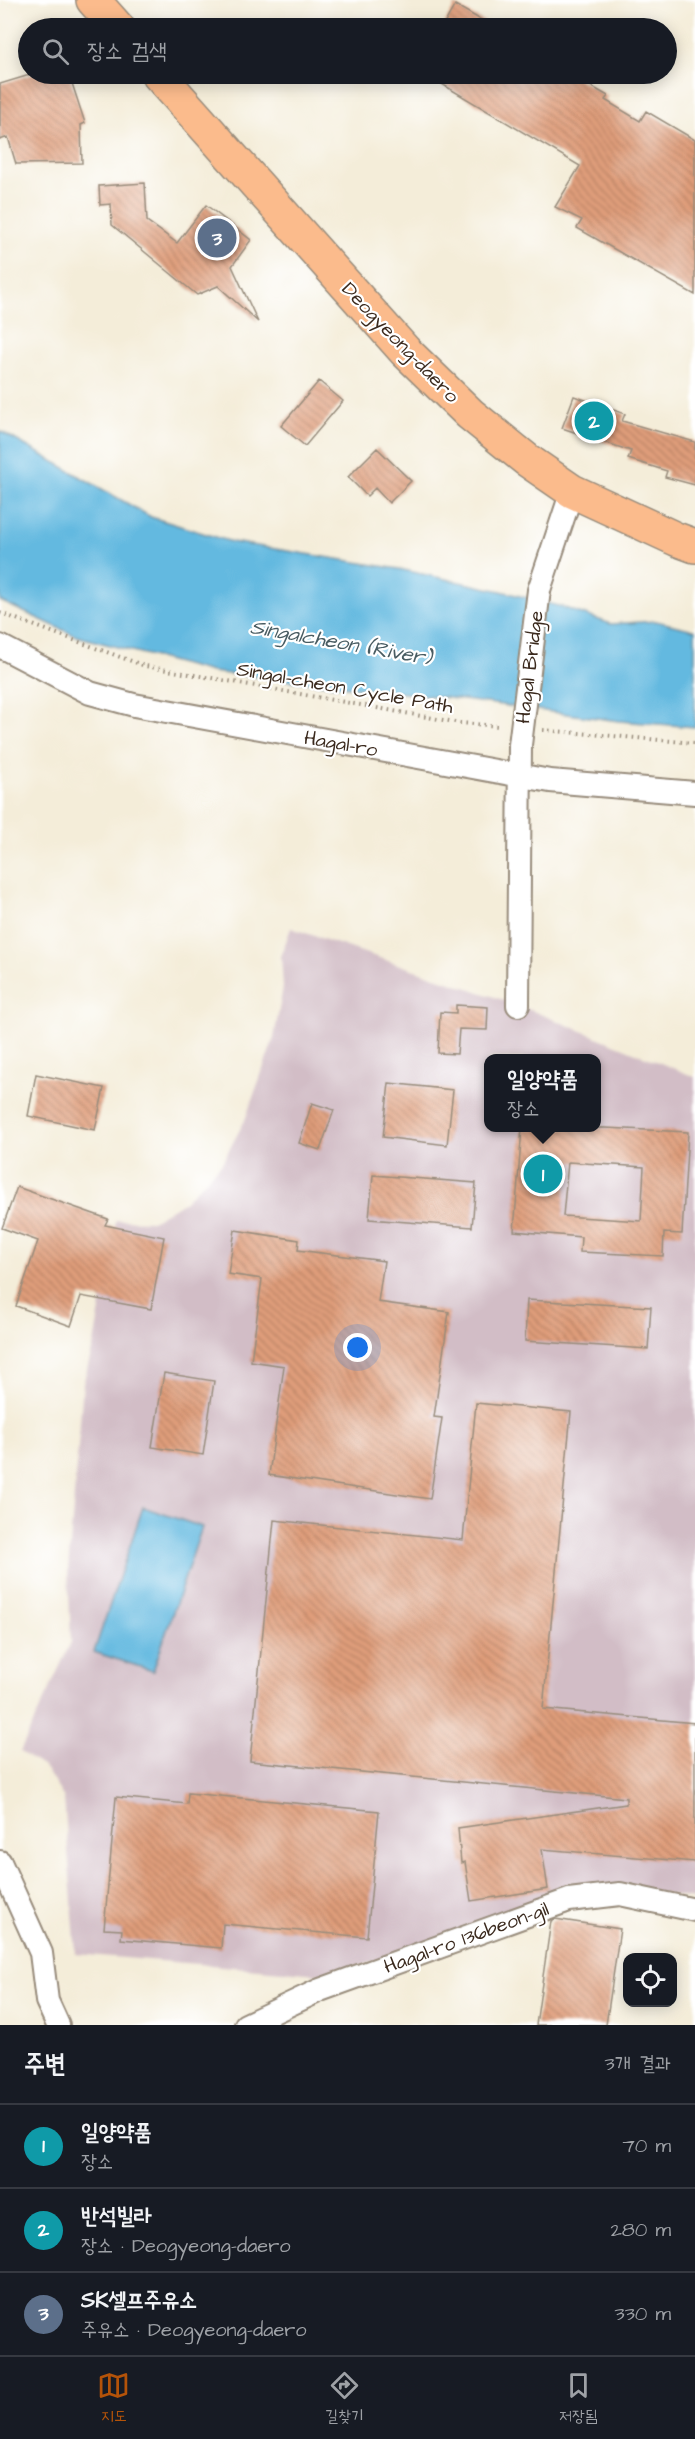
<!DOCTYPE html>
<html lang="ko">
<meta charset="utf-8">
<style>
:root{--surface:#171b24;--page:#242831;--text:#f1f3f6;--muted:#9ea1a6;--line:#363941;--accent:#b45309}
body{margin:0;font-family:"Architects Daughter","Poor Story",sans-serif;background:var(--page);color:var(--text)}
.controls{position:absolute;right:18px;bottom:18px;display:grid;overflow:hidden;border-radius:12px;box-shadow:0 3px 15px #0003}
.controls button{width:54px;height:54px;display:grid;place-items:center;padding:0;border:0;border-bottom:2px solid var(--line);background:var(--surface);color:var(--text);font:30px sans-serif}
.you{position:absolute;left:358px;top:1348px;width:21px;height:21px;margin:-15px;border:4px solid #fff;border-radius:50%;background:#1a73e8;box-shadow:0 0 0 9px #1a73e833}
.badge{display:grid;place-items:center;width:39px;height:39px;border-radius:50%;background:var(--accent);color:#fff;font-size:20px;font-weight:700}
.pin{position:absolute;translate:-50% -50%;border:3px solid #fff;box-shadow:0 2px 6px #0006}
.popup{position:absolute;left:484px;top:1054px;width:117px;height:78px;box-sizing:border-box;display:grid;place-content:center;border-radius:12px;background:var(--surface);filter:drop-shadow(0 2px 4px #0005);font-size:20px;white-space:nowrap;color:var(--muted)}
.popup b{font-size:22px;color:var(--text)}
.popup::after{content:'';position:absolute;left:50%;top:100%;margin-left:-12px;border:12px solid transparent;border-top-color:var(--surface)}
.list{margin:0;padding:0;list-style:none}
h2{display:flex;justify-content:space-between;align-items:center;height:78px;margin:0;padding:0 24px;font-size:26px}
h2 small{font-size:20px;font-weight:400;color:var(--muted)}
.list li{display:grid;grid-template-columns:39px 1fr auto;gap:18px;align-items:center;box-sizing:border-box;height:84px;padding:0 24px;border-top:2px solid var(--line)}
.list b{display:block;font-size:22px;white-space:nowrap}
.list p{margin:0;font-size:20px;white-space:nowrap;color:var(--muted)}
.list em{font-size:20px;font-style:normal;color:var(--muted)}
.icon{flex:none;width:33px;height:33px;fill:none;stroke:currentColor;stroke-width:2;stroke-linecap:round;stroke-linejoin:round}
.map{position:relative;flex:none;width:695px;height:2025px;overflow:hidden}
.search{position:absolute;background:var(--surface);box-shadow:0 3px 15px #0003;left:18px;right:18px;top:18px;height:66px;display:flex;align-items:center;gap:15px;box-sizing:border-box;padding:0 21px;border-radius:33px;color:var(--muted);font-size:22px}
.sheet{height:330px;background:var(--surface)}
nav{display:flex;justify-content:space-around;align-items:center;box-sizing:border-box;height:84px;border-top:2px solid var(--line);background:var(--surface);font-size:16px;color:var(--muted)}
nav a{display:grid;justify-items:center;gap:3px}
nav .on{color:var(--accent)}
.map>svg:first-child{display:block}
.industrial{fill:#d2bdc6;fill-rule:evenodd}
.water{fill:#63b9e0;stroke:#4f727f;stroke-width:1.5}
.building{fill:url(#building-back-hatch);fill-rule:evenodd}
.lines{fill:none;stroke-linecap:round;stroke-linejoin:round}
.street-casing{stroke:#988c7c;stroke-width:26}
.primary-casing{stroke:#988c7c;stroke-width:36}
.path{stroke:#988c7c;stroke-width:4;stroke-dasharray:1.5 4.5;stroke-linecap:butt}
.street{stroke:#fff;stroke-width:22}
.primary{stroke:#fbbb8c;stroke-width:33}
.street-bridge-casing{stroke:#988c7c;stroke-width:26;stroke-linecap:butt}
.street-bridge{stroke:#fff;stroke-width:22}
.labels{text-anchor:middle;stroke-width:4.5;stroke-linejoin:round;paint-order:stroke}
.street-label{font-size:20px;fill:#3b2a1e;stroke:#fff}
.water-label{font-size:21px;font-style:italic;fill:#495c62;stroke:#fff}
</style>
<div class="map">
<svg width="695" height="2025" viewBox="0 0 695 2025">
<defs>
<pattern id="building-back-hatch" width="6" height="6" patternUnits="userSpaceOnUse" patternTransform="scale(1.5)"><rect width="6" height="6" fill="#df9d7a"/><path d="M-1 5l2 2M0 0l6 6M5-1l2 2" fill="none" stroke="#b68063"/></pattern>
</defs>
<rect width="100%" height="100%" fill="#fff"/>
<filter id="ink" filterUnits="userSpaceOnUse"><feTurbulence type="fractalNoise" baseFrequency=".0167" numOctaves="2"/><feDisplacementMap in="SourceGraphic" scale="12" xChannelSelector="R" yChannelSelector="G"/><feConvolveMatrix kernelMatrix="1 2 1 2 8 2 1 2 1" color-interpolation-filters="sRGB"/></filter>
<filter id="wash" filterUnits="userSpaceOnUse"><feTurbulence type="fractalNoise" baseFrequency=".008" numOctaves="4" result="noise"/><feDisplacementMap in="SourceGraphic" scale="24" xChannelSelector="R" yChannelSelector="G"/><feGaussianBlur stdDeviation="1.35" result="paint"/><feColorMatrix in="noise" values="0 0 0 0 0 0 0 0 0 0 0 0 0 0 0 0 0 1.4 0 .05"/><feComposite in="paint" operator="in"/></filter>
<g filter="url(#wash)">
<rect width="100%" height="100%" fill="#f4edd9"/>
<path class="industrial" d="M291,928l227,77 177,72v822l-77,-11 -288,87 -254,-21 -12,-156 -19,-30 -25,-16 51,-110 -3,-72 15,-186 11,-41 22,-123 36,1 33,-20 37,-38 23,-43 29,-82 9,-51 -2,-32zM489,1058h108v70h-108z"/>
<path class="water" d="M0,431l151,86 81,25 167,27 102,22 61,16 49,17 45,-3 39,9v97l-76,-6 -170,-23 -238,-26 -135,-36 -76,-35z
M143,1507l59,20 -49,144 -59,-19z"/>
<g id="blocks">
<path class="building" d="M455,5l40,23h-53z
M33,74h36l16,49 -4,2 1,38 -66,1 -8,-27 -8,3v-56z
M425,74h145l38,22 -3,4 35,21 6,-10 49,29v155l-118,-67 5,-8 -27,-13 25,-41z
M145,183l2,38 30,22 29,-38 45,35 -19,26 26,56 -40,-36 -21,9 -85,-70 -1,-21 -11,1 -1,-19z
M319,381l24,20 -38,45 -24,-20z
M574,396l51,18 -3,7 73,21v43l-30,-8 2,-6 -39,-12 3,-8 -69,-23z
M377,448l34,33 -22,22 -14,-15 -8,8 -19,-19z
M456,1005l32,2 -1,23 -28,-1 -2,25 -19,-1 2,-41 16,1z
M36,1074l68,14 -9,42 -67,-14z
M389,1083l64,7 -6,55 -64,-8z
M312,1103l22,7 -14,40 -21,-7z
M522,1128h83l83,4 -6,102 -18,-1 -1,23 -83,-4 1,-15 -67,-6zM568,1162l76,5 -3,54 -78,-5z
M373,1175l103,8 -4,44 -103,-8z
M17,1187l91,32 -3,6 59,12 -13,72 -70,-13 -10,30 -55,-20 22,-65 -36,-13z
M235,1230l64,10 -1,10 86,11 -6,41 71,10 -15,105 8,1 -12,81 -161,-24 15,-109 -33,-5 11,-82 -34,-5z
M527,1300l124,7 -3,42 -123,-8z
M164,1373l50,8 -11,74 -51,-8z
M476,1403l95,9 -28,297 152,14v139l-153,-13 6,40 -77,12 -6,-39 -4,1 -3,-35 168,-24v-6l-376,-37 24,-241 189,20z
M188,1793l191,18 -12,126 -144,-13 -2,24 -100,-9 1,-9 -18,-1 12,-132 71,7z
M555,1919l65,10 -14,96h-70l15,-104z"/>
</g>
</g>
<g filter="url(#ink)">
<use href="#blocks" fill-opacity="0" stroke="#988c7c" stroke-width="1.5"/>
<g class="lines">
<g class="street-casing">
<path id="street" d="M539,590l33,-99
M0,646l90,47 44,12 416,76 145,12
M518,1005l2,-260
M0,1862l41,91 6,48 11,24
M246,2025l74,-35 249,-90 51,-6 75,16"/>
</g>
<g class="primary-casing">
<path id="primary" d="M93,0l25,28
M158,74l247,277 65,63 57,46 45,31 104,48 19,7"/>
</g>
<path class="path" d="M0,613l145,53 315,57 40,3
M543,730l152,13"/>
<use href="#street" class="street"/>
<use href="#primary" class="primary"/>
<g class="street-bridge-casing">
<path id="street-bridge" d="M520,745l19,-155"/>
</g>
<use href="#street-bridge" class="street-bridge"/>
</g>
</g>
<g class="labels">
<g class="street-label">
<text transform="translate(401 342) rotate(46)" y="7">Deogyeong-daero</text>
<text transform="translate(529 667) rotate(-83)" y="7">Hagal Bridge</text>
<text transform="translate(345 687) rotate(10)" y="7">Singal-cheon Cycle Path</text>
<text transform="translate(341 743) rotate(10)" y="7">Hagal-ro</text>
<text transform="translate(466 1937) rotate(-20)" y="7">Hagal-ro 136beon-gil</text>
</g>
<g class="water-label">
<text transform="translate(341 642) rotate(10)" y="7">Singalcheon (River)</text>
</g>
</g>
</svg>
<div class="controls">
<button><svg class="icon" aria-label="locate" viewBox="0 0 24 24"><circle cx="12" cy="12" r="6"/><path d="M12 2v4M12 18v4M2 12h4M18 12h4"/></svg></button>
</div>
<div class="you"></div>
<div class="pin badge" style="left:543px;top:1174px;background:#0f9aa8">1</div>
<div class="popup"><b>일양약품</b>장소</div>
<div class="pin badge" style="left:594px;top:421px;background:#0f9aa8">2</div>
<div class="pin badge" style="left:217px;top:238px;background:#5c6f8a">3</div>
<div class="search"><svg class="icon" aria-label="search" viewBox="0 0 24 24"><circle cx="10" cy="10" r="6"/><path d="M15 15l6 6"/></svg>장소 검색</div>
</div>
<section class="sheet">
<h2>주변<small>3개 결과</small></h2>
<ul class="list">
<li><span class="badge" style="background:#0f9aa8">1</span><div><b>일양약품</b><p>장소</p></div><em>70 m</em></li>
<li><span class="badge" style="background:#0f9aa8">2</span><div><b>반석빌라</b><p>장소 · Deogyeong-daero</p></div><em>280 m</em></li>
<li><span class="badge" style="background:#5c6f8a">3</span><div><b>SK셀프주유소</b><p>주유소 · Deogyeong-daero</p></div><em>330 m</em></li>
</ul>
</section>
<nav>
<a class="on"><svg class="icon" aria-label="map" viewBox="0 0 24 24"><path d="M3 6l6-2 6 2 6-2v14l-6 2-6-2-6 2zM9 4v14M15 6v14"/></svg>지도</a>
<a><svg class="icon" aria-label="directions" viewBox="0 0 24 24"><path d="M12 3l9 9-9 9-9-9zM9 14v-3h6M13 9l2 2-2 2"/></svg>길찾기</a>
<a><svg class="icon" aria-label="saved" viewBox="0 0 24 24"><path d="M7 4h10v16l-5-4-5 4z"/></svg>저장됨</a>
</nav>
